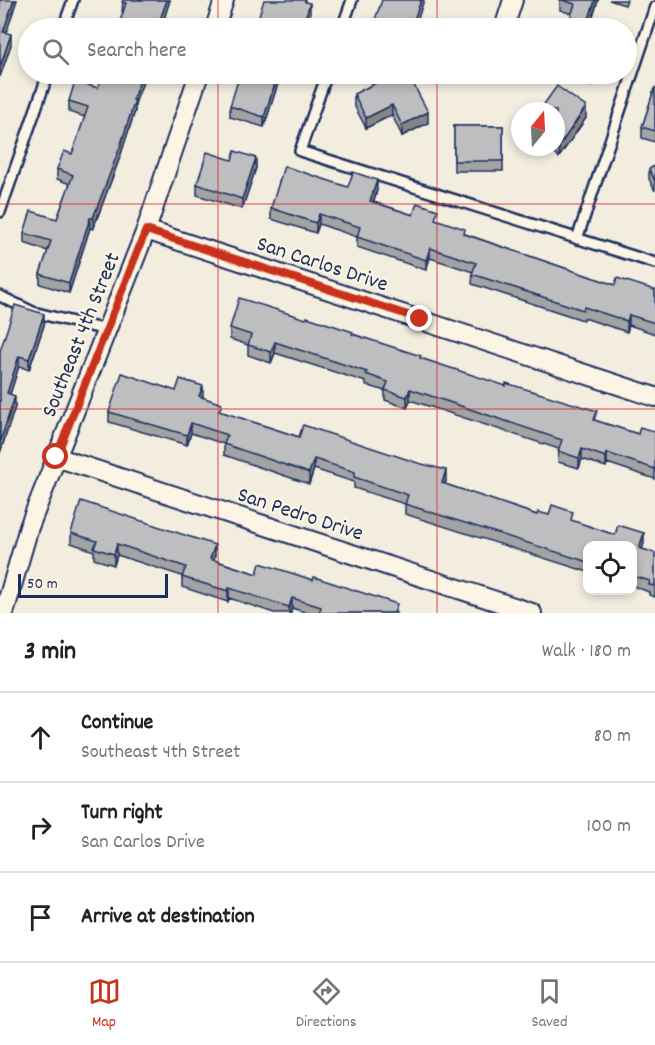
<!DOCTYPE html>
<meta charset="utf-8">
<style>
:root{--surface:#fff;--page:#f6f6f6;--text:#222;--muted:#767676;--line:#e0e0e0;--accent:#c8321e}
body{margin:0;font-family:Dekko,sans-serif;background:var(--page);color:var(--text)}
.controls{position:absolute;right:18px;bottom:18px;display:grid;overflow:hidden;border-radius:12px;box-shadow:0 3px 9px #0003}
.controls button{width:54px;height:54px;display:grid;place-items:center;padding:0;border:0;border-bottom:2px solid var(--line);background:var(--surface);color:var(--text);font:30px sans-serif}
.compass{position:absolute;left:511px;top:102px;width:54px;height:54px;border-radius:50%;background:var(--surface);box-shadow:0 3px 9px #0003;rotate:18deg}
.scale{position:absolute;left:18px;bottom:15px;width:150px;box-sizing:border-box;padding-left:6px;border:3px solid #1b2f5e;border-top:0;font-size:16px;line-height:21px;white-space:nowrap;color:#1b2f5e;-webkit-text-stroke:4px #fcf5e5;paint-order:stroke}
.stop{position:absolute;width:18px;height:18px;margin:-14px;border:4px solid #c8321e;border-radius:50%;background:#fff}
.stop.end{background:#c8321e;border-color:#fff;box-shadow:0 2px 6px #0008}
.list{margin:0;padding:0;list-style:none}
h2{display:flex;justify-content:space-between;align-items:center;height:78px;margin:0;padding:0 24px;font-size:26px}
h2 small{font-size:20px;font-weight:400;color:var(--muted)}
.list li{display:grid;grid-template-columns:39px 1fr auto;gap:18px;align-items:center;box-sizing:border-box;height:90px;padding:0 24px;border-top:2px solid var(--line)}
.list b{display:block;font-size:22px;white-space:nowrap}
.list p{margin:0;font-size:20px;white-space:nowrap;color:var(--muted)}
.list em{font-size:20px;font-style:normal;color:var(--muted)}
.icon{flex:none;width:33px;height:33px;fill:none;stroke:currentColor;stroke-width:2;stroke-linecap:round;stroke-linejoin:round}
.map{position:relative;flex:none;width:655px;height:613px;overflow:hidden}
.search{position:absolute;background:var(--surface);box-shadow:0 3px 9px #0003;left:18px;right:18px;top:18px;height:66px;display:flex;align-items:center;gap:15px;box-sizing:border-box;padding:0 21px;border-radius:33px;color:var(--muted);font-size:22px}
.sheet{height:348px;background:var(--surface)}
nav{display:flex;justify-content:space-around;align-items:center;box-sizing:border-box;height:84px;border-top:2px solid var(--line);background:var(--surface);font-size:16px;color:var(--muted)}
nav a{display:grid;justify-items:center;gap:3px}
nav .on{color:var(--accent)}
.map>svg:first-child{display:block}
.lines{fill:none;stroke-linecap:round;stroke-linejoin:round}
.service-casing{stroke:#1b2f5e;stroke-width:14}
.minor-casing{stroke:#1b2f5e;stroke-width:22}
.service{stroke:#fcf5e5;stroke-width:9}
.minor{stroke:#fcf5e5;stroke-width:18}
.wall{fill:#a3a3a5;stroke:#1b2f5e;stroke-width:1.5}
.shaded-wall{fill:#858586;stroke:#1b2f5e;stroke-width:1.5}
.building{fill:#bebec0;stroke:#1b2f5e;stroke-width:1.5}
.route{stroke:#c8321e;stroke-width:8}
.grid{fill:none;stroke:#d62828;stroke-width:1.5;stroke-opacity:0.55}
.labels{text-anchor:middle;stroke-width:4.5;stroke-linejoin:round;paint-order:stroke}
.street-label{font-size:22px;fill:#1b2f5e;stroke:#fcf5e5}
</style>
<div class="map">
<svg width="655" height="613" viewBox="0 0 655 613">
<rect width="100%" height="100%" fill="#f3ede0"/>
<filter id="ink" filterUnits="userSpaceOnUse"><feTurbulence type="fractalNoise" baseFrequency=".0167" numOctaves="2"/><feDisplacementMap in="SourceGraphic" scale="12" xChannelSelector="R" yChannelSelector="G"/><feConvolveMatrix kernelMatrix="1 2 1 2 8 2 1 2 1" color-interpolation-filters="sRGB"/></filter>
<g filter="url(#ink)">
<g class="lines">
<g class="service-casing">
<path id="service" d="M63,28l10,-28
M342,28l10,-28
M327,74l-27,77 355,112
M0,212l48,-138
M577,239l78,-232
M0,296l33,16 73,18"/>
</g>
<g class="minor-casing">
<path id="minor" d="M215,28l9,-28
M504,28l9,-28
M146,230l509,167
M56,457l476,156
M4,613l25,-86 117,-297 53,-156"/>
</g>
<use href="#service" class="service"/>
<use href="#minor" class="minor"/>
</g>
<path class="wall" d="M123,0h47l-9,28 -39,-16z
M560,0h38l-7,24 -24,4 5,-14 -12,-4z
M609,0h18l-2,5z
M281,74l-17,53 -34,-10v-11z
M394,74l34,49 -26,13 -10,-21 -26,13 -12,-23v-11z
M556,74h40l-4,12 -36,-11z
M655,87v55l-13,-4v-11z
M69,101l66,3v7l-15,46 -27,72 -3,-1 -21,65 -29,-9v-10l8,-23 -24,-8v-10l33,-14 13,-35 -13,-5v-10l15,-15 13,-37 -16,-5z
M556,111l30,7 -27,39 -15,-10h12z
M454,126h49v45h-49z
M655,166v25l-6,-12v-10z
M256,168l-14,41 -45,-14v-11z
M348,187l29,3 -3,12 39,13 25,5 27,14 150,51 40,5v44l-26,-9 -2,7 -43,-14 -1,2 -111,-36 1,-12 -43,-14 -4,12 -69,-23v-10l-38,-13 -3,9 -45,-14v-11z
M44,325l-15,45 -10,-4 -9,28 5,13 -15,46v-102z
M230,328l123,6 244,87 41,13 17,-2v47l-48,-16 -1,4 -24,-8 -3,9 -21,-6 1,-13 -149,-49 -3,8 -22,-8v-9l-19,-6v-3l-91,-29 -4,10 -23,-8v-10l-18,-6z
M176,391l46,21 77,25 147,44 -1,3 92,31h12l24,6 42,14 29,8 -2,6 13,4v44l-6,-2v-3l-16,-6v-40h-45v26l-183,-58v-10l-51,-16v-6l-40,-13 -5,15 -85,-29v-11l-33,-11 -4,12 -78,-23v-10z
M71,533l144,22 -1,5 43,14 140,39h-90l-15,-5 -1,5h-17l-45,-15 -1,4 -46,-15v-11l-65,-21 -3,10 -20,-6v-8l-23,-8z"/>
<path class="shaded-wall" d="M14,0h3l-14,43v-11z
M167,0h3l-9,28h-4z
M421,0h3l-9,28h-4z
M595,0h3l-9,28 -1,-6z
M310,3v11l-4,14h-4z
M11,34v11l-11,32v-10z
M142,74h4l-11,30v7l-15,46 -27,72v-11z
M278,74h3l-17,53v-10z
M593,74h3l-4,12v-10z
M392,105v10l-26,13v-10z
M586,107v11l-27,39v-11z
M428,112v11l-26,13v-11z
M256,158v10l-14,41v-10z
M377,180v10l-7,22v-11z
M319,214v10l-3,9v-10z
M90,218v10l-21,65v-10z
M430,248v10l-4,12v-10z
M44,314v11l-15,45v-11z
M629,315v10l-2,7v-11z
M275,342v11l-4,10v-11z
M19,356v10l-12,38v-11z
M203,386v11l-4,10v-11z
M410,389v11l-3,8v-11z
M15,396v11l-15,46v-11z
M191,423v10l-4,12v-10z
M582,449v10l-3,9v-10z
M607,453v10l-1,4v-10z
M314,459v10l-5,15v-11z
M446,470v11l-4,12v-10z
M644,533v10l-5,15v-10z
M117,544v11l-3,10v-11z
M215,545v10l-5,14v-10z
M229,588v10l-1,4v-11z
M292,598v10l-1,5h-2v-6z"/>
<path class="building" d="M0,0h14l-11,32 8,2 -11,33z
M123,0h44l-10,28h-39l8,-25 -4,-1z
M264,0h41v2l5,1 -8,25h-5l-5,-1v1h-37z
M382,0h39l-10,28h-39z
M562,0h33l-7,22 18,6h-39l8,-24z
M103,74h39l-9,26h2l-15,47 -27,71h-3l-21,65 -29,-9 11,-33 -27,-8 7,-22 26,8 16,-44 -16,-6 7,-18 8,3 16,-47 -19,-6 6,-20 23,7z
M240,74h38l-14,43 -34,-11z
M394,74h14l20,38 -26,13 -10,-20 -26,13 -12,-24z
M557,86l29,21 -27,39 -3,-1v-34h-17z
M655,87v44l-13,-4z
M454,126h49v35h-49z
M235,151l21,7 -14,41 -45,-15 10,-32 25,8z
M284,166l64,21 5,-15 24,8 -7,21 43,14 4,-12 21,7 -3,9 30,10 -1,5 151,51 2,-7 38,12v33l-26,-8 -2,6 -43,-14 -1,3 -111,-36 4,-11 -46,-15 -4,12 -69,-23 3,-10 -41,-13 -3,9 -45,-15z
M655,166v15l-6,-12z
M239,298l67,21 1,-2 46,15 -1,2 69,22 -1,2 86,28v-3l91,28 -3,9 44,14 2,-7 15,5v37l-48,-16 -1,4 -24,-8 -3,9 -21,-7 4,-11 -152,-51 -3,8 -22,-7 3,-8 -22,-8 1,-2 -92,-30 -4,10 -23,-7 3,-10 -21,-7z
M15,305l29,9 -15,45 -10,-3 -12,37 8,3 -15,46v-91z
M122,373l54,18 4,-12 23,7 -4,10 23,8 -3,7 80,26 4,-12 115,38 28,7 -4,13 95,32 1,-3 11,3 3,-10 21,7 -2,8 44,15 3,-10 26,8 -5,15 16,5v33l-6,-1 1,-4 -17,-5v-30h-45v16l-183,-58 3,-9 -54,-18 1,-5 -41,-13 -5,14 -85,-29 3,-9 -36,-12 -4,12 -78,-23z
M81,501l134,44 -5,14 47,15 3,-11 53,17 1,-3 83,27 -3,9h-75l2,-6 -29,-9 -3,9 -60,-19 -1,3 -46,-14 4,-10 -69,-23 -3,10 -20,-6 3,-7 -26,-8z"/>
</g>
<g class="lines" filter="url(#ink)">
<path class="route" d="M56,457l90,-227 274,89"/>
</g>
<path class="grid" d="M218,0v28M437,0v28M218,74v539M437,74v539M0,204h655M0,409h655"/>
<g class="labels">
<g class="street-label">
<text transform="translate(323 262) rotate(18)" y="8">San Carlos Drive</text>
<text transform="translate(79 334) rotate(-68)" y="8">Southeast 4th Street</text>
<text transform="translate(301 512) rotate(18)" y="8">San Pedro Drive</text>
</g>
</g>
</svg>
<div class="controls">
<button><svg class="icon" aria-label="locate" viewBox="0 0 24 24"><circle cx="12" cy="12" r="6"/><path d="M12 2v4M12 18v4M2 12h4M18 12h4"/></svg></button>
</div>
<svg class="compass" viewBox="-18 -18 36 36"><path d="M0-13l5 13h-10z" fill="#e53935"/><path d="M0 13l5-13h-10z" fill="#767676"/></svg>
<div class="scale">50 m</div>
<div class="stop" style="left:56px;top:457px"></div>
<div class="stop end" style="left:420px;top:319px"></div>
<div class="search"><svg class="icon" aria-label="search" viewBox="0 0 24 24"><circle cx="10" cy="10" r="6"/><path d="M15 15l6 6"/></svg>Search here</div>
</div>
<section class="sheet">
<h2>3 min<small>Walk · 180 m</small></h2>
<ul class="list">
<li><svg class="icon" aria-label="ahead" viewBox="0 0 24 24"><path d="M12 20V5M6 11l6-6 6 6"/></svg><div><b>Continue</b><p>Southeast 4th Street</p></div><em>80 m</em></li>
<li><svg class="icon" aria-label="right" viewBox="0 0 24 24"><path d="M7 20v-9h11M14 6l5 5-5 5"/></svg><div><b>Turn right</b><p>San Carlos Drive</p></div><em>100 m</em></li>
<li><svg class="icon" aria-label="arrive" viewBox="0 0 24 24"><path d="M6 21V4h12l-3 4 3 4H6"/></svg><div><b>Arrive at destination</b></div></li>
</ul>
</section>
<nav>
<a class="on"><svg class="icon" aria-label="map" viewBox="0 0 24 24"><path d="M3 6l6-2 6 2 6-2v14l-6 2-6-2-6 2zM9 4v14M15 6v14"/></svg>Map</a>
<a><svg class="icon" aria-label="directions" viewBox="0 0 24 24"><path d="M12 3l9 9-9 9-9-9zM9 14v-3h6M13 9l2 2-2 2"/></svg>Directions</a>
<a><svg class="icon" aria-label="saved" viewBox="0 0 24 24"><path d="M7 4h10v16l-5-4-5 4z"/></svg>Saved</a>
</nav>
